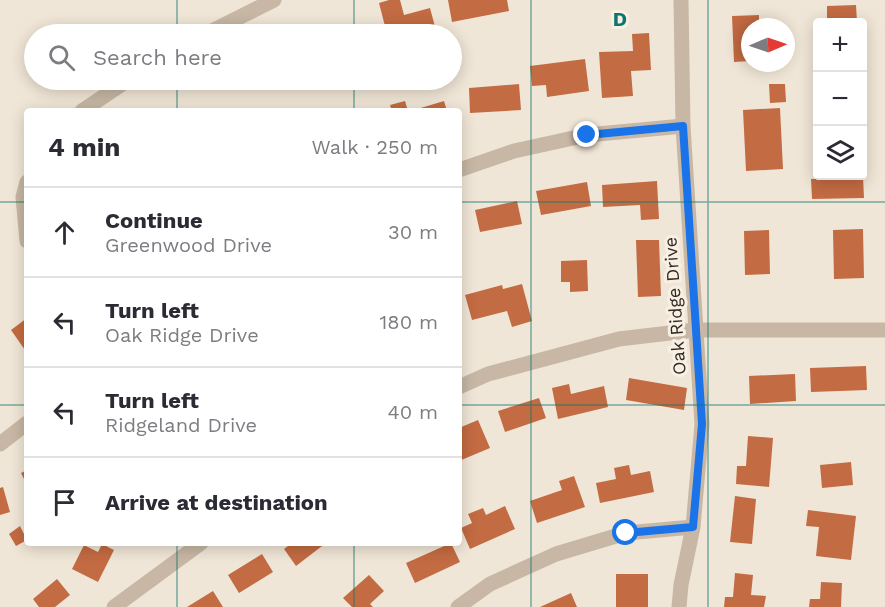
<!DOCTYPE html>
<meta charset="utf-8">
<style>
:root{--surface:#fff;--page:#f2f2f3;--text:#2b2b33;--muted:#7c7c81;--line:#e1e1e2}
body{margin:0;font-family:"Work Sans",sans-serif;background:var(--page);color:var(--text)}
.controls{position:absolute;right:18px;top:18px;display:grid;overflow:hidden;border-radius:6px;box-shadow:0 3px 15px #0003}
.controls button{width:54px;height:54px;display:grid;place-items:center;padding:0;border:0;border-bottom:2px solid var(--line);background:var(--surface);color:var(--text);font:30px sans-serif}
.compass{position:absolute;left:741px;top:18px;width:54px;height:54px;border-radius:50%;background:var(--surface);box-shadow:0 3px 15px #0003;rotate:88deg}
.stop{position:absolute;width:18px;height:18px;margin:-14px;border:4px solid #1a73e8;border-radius:50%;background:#fff}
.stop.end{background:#1a73e8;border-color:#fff;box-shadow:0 2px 6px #0008}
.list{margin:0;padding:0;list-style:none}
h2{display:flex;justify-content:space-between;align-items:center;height:78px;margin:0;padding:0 24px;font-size:26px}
h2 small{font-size:20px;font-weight:400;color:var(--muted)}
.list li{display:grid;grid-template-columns:39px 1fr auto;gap:18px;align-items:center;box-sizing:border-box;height:90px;padding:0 24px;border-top:2px solid var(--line)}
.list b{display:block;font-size:22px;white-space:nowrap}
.list p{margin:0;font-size:20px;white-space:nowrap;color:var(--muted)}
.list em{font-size:20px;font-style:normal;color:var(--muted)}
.icon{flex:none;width:33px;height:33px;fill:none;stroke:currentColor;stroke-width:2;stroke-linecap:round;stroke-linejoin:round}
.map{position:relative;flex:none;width:885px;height:607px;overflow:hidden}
.search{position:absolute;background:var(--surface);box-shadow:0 3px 15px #0003;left:24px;top:24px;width:438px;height:66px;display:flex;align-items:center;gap:15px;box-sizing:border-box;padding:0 21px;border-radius:33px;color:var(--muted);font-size:22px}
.panel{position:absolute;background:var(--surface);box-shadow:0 3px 15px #0003;left:24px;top:108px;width:438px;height:438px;border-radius:6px}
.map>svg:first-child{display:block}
.building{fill:#c36b42}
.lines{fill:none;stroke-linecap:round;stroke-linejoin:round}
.minor{stroke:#c7b7a4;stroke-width:15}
.route{stroke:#1a73e8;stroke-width:8}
.grid{fill:none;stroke:#0f766e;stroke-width:1.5;stroke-opacity:0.55}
.labels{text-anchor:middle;stroke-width:6;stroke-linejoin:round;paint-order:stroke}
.street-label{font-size:18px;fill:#332a25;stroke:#f8f0e3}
.grid-label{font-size:20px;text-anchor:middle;font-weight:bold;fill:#0f766e;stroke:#f8f0e3;stroke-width:6;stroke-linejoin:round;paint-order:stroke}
</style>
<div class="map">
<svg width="885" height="607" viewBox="0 0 885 607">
<rect width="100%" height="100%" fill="#f0e6d7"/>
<path class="building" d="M389,0h11l4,15 26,-7 7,26h-50l-8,-31z
M448,0h59l2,11 -57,11z
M856,5l1,17h-30v-16z
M759,15v12h-9v34l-16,1 -2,-46z
M342,28l2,6h-21z
M649,33l2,37 -20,1 2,25 -31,2 -3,-46 34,-1 -1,-17z
M585,59l4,32 -42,6 -1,-12 -14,1 -2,-20z
M519,84l2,26 -51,3 -1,-25z
M769,84h16l1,18 -16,1z
M405,101l3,10h-16l-2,-6z
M444,101l3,10h-33v-1z
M780,108l3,61 -37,2 -3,-61z
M840,176h23l1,22 -52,1 -1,-20 29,-1z
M657,181l2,38 -18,1 -1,-15 -37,2 -1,-22z
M587,182l4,24 -50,9 -5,-24z
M517,201l5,23 -42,8 -5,-22z
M863,229l1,49 -30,1 -1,-49z
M769,230l1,44 -25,1 -1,-44z
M636,240h23l2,56 -23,1z
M587,260l1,31 -18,1v-10h-9v-21z
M522,284l10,37 -20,6 -5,-16 -35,9 -7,-25 37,-10 1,4z
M27,318v35l-16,-23z
M866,366l1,24 -56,2 -1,-24z
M795,374l1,27 -46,3 -1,-28z
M629,378l58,10 -3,22 -58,-10z
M569,384l2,10 33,-8 4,21 -50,12 -6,-31z
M539,398l7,20 -41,14 -7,-21z
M478,420l12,28 -31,13v-33z
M748,436l25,2 -4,49 -33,-3 1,-18h9z
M851,462l2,23 -31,3 -2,-23z
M629,465l2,10 19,-4 4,21 -54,11 -4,-20 20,-4 -2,-11z
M27,470v15l-6,-12z
M574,476l11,31 -48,16 -7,-22 32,-11 -3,-9z
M3,487l7,25 -10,3v-27z
M735,496l21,3 -4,45 -22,-2z
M505,506l10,23 -45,20 -9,-21 11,-5 -4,-9 15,-6 3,7z
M808,510l48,6 -5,44 -35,-4 3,-29 -13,-1z
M20,526l7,14 -11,6 -7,-12z
M292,543h34l-30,23 -12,-17z
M451,543l9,19 -45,21 -9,-20z
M102,544l12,6 -16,32 -26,-13 12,-24 14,7z
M262,554l11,18 -34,21 -11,-18z
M735,573l18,2 -2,20 15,1 -2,11h-40l1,-10h8z
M616,574h32v33h-32z
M369,575l15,16 -14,13 3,3h-21l-9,-9z
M57,579l13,16 -15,12h-16l-6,-8z
M821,582l21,1 -1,24h-32l1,-8h10z
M213,591l10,16h-36z
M571,593l6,14h-37z"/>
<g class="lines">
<path class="minor" d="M206,34l68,-34
M82,111l46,-31
M459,170l55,-19 73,-16 96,-9
M27,182l-4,15 4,44
M459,387l29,-13 131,-35 76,-9h190
M0,444l27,-21
M114,607l87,-64
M458,607l32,-23 66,-30 70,-21 67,-6
M679,607l2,-22 12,-58 9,-103 -19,-298 -2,-126"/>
</g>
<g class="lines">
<path class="route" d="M587,135l96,-9 19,298 -9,103 -67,6"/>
</g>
<path class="grid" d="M177,0v34M354,0v34M531,0v607M708,0v607M177,80v31M354,80v31M0,202h27M459,202h426M0,405h27M459,405h426M177,543v64M354,543v64"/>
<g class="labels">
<g class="street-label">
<text transform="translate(675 306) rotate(-94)" y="6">Oak Ridge Drive</text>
</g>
</g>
<g class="grid-label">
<text x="620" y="26">D</text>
</g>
</svg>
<div class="controls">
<button>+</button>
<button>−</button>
<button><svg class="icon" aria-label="layers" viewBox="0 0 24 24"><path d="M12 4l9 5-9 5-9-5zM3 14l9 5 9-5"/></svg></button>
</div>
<svg class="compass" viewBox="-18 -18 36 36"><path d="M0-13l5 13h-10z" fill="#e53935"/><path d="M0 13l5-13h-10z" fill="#7c7c81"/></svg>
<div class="stop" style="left:626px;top:533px"></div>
<div class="stop end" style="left:587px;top:135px"></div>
<div class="search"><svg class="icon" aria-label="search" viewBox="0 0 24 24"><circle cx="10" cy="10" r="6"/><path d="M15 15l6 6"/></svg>Search here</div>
<section class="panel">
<h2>4 min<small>Walk · 250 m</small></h2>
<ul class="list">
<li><svg class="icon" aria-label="ahead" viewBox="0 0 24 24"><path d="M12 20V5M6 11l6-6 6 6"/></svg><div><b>Continue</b><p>Greenwood Drive</p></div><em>30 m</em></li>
<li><svg class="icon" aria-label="left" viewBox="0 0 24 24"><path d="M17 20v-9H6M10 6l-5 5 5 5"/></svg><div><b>Turn left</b><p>Oak Ridge Drive</p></div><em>180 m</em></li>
<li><svg class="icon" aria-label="left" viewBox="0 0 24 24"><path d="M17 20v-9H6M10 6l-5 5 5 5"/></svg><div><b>Turn left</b><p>Ridgeland Drive</p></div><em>40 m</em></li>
<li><svg class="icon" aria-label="arrive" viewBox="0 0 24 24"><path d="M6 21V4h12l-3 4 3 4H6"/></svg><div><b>Arrive at destination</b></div></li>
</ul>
</section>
</div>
